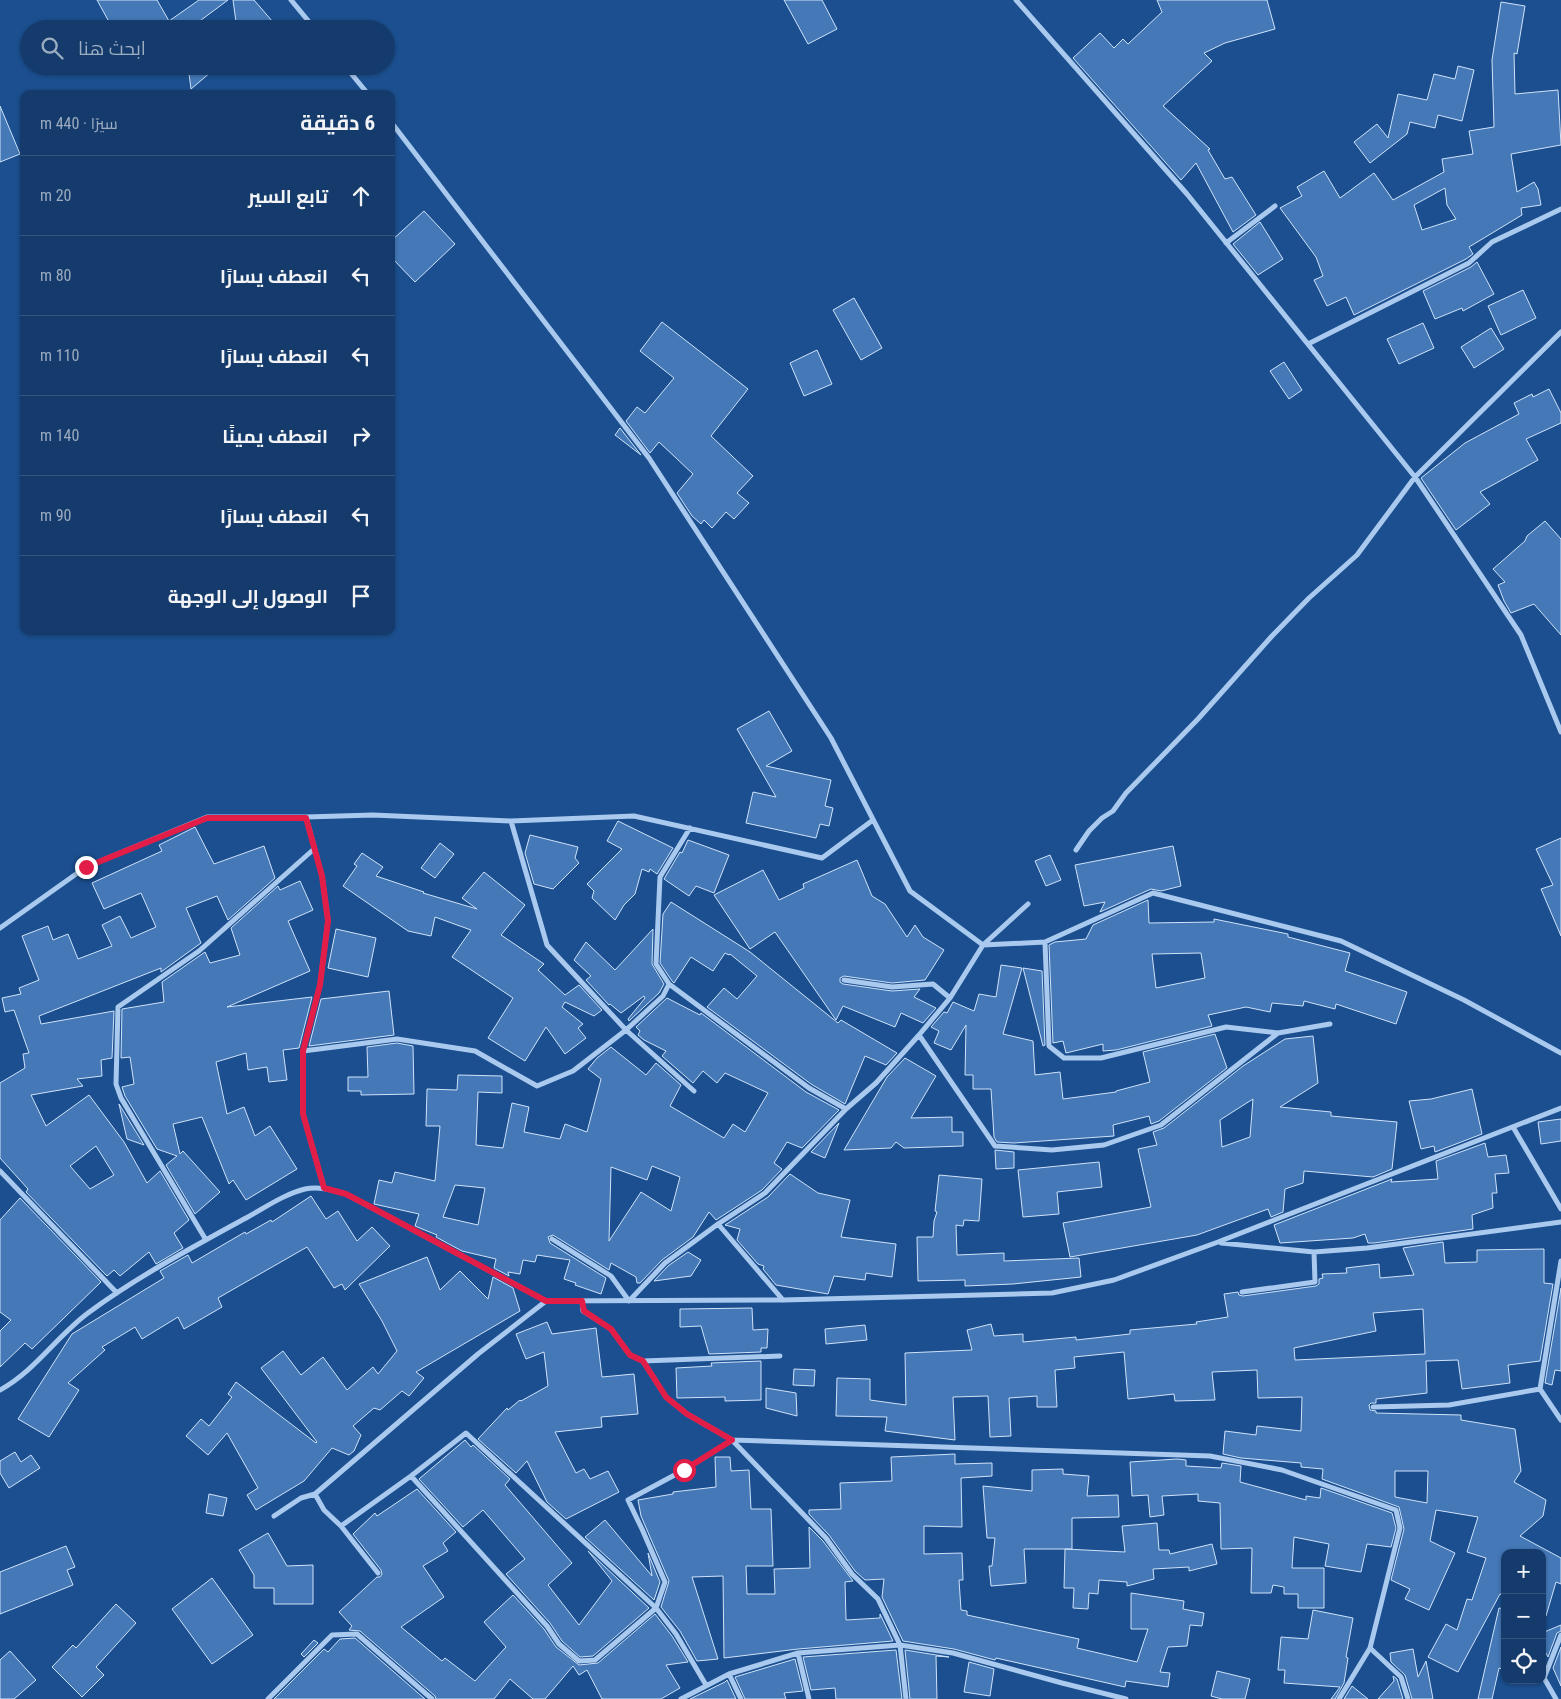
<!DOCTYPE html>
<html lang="ar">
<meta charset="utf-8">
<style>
:root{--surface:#143b6b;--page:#1d4271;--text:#f1f3f6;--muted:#9dadc1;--line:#33557e}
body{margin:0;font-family:"Roboto Condensed",Cairo,sans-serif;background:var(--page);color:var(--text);direction:rtl}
.controls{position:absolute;right:15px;bottom:15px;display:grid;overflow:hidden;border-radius:10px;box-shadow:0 1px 4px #0004}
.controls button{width:45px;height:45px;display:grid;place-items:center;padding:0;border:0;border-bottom:1px solid var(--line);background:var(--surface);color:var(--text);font:25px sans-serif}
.stop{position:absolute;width:15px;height:15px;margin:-11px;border:4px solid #e11d48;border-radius:50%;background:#fff}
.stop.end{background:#e11d48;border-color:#fff;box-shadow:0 1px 5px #0008}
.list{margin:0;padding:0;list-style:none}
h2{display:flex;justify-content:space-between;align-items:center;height:65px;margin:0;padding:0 20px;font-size:21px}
h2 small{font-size:16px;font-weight:400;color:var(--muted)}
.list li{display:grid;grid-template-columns:32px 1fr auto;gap:15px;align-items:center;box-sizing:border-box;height:80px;padding:0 20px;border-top:1px solid var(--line)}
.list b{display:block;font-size:19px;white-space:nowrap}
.list em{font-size:16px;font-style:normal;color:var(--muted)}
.icon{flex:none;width:28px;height:28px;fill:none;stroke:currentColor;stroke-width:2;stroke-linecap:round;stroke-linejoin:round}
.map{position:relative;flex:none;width:1561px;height:1699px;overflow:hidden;direction:ltr}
.search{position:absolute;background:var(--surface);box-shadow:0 1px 4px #0004;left:20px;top:20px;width:375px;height:55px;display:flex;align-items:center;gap:12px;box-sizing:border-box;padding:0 18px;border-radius:28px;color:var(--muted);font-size:19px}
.panel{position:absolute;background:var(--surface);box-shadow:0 1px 4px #0004;left:20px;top:90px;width:375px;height:545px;border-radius:10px;direction:rtl}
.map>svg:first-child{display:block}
.building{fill:#4478b7;stroke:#cfe3fa;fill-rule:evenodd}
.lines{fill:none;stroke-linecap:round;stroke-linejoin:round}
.street{stroke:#a9c9ee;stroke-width:5}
.route{stroke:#e11d48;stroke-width:6}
</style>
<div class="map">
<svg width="1561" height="1699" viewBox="0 0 1561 1699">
<rect width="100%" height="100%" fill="#1b4f8f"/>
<path class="building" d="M97,0h60l12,21 30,-21h29l-39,29h-76z
M233,0h21l25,29h-42z
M784,0h38l15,29 -29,15z
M1157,0h110l8,29 -50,14 -21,10 8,8 -49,45 47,43 -2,1 17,29 7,-2 24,38 -23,17 -37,-69 -15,17 -108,-122 27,-25 14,15 9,-9 5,5 34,-32z
M1501,2l24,4 -8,48 -3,-1 1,41 43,-4 3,55 -50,9 6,38 17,-10 4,7 3,16 -20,3 1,7 -53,32 4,7 -7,5 -112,56 -8,-18 -19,9 -13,-26 9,-4 -7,-19 -36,-49 22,-12 -5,-9 27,-16 16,27 34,-25 19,27 51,-28 -2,-13 31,-5 -4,-23 25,-4 -2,-67zM1445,188l2,17 9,14 -34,11 -8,-25z
M188,66h30l-27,23z
M1458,66l16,4 -12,51 -24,-6 -3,13 -25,-6 -3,12 -37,29 -16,-21 23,-18 11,14 10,-44 29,6 7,-26 21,5z
M0,106l20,48 -20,8z
M424,211l31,33 -40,38 -24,-25v-16z
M1260,222l23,37 -25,16 -25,-31z
M1477,262l17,32 -31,17 -1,-3 -27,11 -12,-28 48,-24z
M1523,290l13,28 -35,17 -13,-29z
M854,298l28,50 -21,12 -28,-50z
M662,322l86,67 -37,47 42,40 -16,17 12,10 -15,16 -8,-7 -14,16 -8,-8 -3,4 -9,-8 -15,-23 16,-19 -34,-32 -9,11 -24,-32 11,-14 8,6 29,-35 -34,-27z
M1423,323l11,25 -35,16 -12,-25z
M1491,328l13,21 -30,19 -13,-21z
M817,350l15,34 -28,12 -14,-33z
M1284,362l18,28 -13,9 -19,-28z
M1549,389l12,24v10l-35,16 12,21 -58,32 10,12 -34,26 -35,-52 44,-35 54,-29 -5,-11 18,-9 1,3z
M620,428l21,27 -26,-20z
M1545,521l16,18v96l-27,-31 -23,9 -7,-12 -6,-16 7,-3 -12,-13 32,-28 2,-5z
M769,711l23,40 -26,15 65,14 -6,26 8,2 -4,18 -9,-2 -4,14 -70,-15 7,-31 23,5 -39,-68z
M618,821l55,27 -16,26 -7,-5 -1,3 -7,-3 -7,25 -11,11 -9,15 -23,-22 2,-7 -7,-7 35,-35 -15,-8z
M195,827l19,37 50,-18 11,32 -47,42 -11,-24 -31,12 15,35 -40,29v-4l-122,48 2,8 73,-13 -2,47 -11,2 1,16 -25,3 6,7 -52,9 15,31 43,-31 35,47 23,41 13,-12 29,49 -15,13 9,15 -27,16 -7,-12 -29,24 -6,-6 -7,6 -81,-84 2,-3 -28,-31v-75l25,-15 -2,-14 6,-1 -15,-43 -9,2 -3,-14 19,-4 -2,-6 20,-8 -17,-44 26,-10 5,14 15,-6 10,25 34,-13 -10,-21 18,-9 11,22 25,-11 -15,-34 -37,16 -12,-26 70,-32 -3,-6zM96,1146l18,29 -24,14 -20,-23z
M530,835l48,12 -3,11 4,5 -26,26 -19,-5 -9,-31z
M1561,838v98l-20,-47 12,-4 -17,-36z
M688,840l41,15 -15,38 -18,-7 -7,10 -25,-17 16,-27 2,1z
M440,843l14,11 -19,24 -14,-10z
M1173,846l8,40 -20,5 -10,-2 -51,23 5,-10 -21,4 -9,-41z
M362,853l21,14 -7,9 48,16 -1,1 54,16 -15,-11 22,-26 41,33 -24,30 43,29 -6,6 27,25 14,-10 23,25 -8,6 -29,-14 -3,5 21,17 -5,4 8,10 -21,16 -19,-27 -21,34 -37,-23 25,-40 -61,-41 19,-27 -36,-13 -4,19 -23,-5 -65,-45 14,-20 -3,-2z
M1050,855l11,25 -15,6 -11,-25z
M857,860l15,36 13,8 22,33 8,-12 8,12 21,13 -19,30 -33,3 -48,-7 -4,2v4l3,2 49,7 28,-2 -6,8 22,11 -13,15 -22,-10 -6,14 -52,-21 -7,14 -61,-88 -25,17 -36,-54 49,-25 16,30 25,-12 -1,-4z
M300,881l13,29 -25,11 22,50 -83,36 85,-10 -13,51 -16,2 4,30 -18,2 -2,-15 -19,3 -2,-17 -30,9 11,52 17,-7 11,29 15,-10 27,43 -51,31 -13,-20 -4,4 -27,-67 -29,7 7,30 3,-3 37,41 -25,22 -29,-49 11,-9 -20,-7 -32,-53 -3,-9 12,-3 -4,-27 -9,1 1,-49 42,-7 -2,-20 43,-30 5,11 30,-8 -9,-27 47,-42 2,4z
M1148,900l1,23 65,-1v-3l74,15v3l62,16 -5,18 62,21 -11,32 -60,-20 -1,5 -31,-8 -1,5 -31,-3 -2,9 -24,-5 -38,8 4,11 -96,24 -13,1v-7l-37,9 -3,-12 -10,2 -4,-98 6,-3 31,-3 7,-14zM1201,953l4,25 -49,10 -4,-34z
M671,902l79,50 88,71 3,-3 56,33 -11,12 -21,-9 -20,48 -34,-20 -104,-77 17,-19 13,11 20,-23 -27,-22 -1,1 -4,-2 -12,18 -22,-14 -17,26 -2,-2 -12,-18 3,-49z
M336,929l40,9 -8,39 -40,-9z
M653,929l-1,35 12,20 -5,9 -30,28 -1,-2 17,-21 -1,-2 -23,17 -11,-9 -1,1 -23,-25 5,-4 -17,-16 12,-18 29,28z
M1001,965l21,3 -19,66 30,7 2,34 25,-3 3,27 53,-7v-1l34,-9 -7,-30 72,-18 12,34 -68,53 -8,3 -2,-8 -36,9 1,11 -100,7 -17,-1 -3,-5 -3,-48h-18v-14h-8l1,-50 -15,25 -17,-7 5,-12 -8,-4 13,-15 3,1 6,-11 21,9 5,-17 17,3z
M1023,968l19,3 3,74 -2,1z
M389,991l5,44 -85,11 12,-47z
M667,998l33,17 1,-2 105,79 33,18 -37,38 -15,-6 -13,21 8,6 -20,21 -46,30 -7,-8 -16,25 -31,23 -22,23h-3l-1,-6 -25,-14 -2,7 -56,-35 -5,2 2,6 56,35 -5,16 -26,-9 1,-2 -12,-4 6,-19 -33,-5 -2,7 -12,-2 -3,14 -12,-2 1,4 -15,-8 2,-9 -34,-8 -26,-14 1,-2 -22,-9 4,-12 -45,-10 5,-24 13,3 3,-11 40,9 5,-55h-14l1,-37 30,1 1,-15 44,1v17l-24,-1 -2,53 27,3 9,-45 17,4 -5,25 36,7 5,-15 22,8 14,-53 -13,-10 9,-11 14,-11 35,28 10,-12 25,22 -11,21 54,32 9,-14 12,8 23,-39 -43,-20 -8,10 -14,-12 -10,12 -31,-27 4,-5 -22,-11 -6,-5 2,-4 -4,-4zM652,1166l28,11 -9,34 -30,-19 -32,49 2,-74 36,13zM455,1185l30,3 -7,37 -35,-8z
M1313,1036l5,47 -38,24 51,5v4l66,6 -5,47 -19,8 -69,-6 -1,12 -18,6 -2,23 -12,5 -3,-8 -71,26 -127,22 -7,-34 88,-16 -13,-58 19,-4 -4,-13 11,-4 79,-62 42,-27zM1253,1099l-3,38 -28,10 -2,-27z
M397,1043l16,3 1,48 -53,1v-4h-13v-14h20l-1,-30z
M905,1058l31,18 -25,42 41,-1v15h11v14l-59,2 -8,-6 -5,6 -47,2 43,-73z
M1472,1089l10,45 -47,18 -1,-6 -13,3 -12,-48 22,-2z
M119,1104l25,41 -17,-6z
M1561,1119v22l-20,3 -3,-22z
M839,1123l-14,35 -14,-6z
M1485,1143l3,14 18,-2 3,18 -14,1 2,19h-5l1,15 -21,7 1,14 -99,14h-6l-3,-9 -12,4 -73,5 -6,-18 118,-46 -1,3 47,-3 -2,-18z
M995,1150l19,2v16l-18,1z
M1099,1162l3,25 -45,5 2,22 -36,3 -5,-47z
M790,1174l28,19 32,7 -9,37 55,7 -4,33 -26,-4 -1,7 -31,-4 -6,18 -52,-9 -13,-16 1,-3 -6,-2 -21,-24 3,-11 -15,-4 43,-28z
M939,1175l43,4 -3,42 -15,-1 -1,6 -7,-1 1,30 47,-2v8l75,-3 2,19 -68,7 -48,2v-6l-47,1 -1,-44h16l1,-16 3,-9 -2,-1z
M311,1196l15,23 12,-8 19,30 15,-14 18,19 -45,44 -3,-6 -8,4 -27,-41 -89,51 4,9 -38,22 -6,-12 -36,22 -7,-12 -33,20 3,3 -37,33 11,7 -30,47 -31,-18 54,-85 92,-56 -4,-7 28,-16 4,8 53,-31 1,2 25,-14 1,2z
M20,1198l81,84 -69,67 -7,-6 -25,24v-36l11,-11 -11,-8v-92z
M1443,1242l2,21 32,-1v-12l67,-1v34l9,1 -13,77 -32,4 2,18 -48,6 -4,-29 -32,1 1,32 -51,6v4h-5l-2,2 1,5 6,1v2l85,2v5l54,9 6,42 -7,11 32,18 -3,16 -23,20 41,22v26l-5,-2 -10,34 -4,-1v-62h-37v43l-5,-2 -42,78 -30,-15 18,-33 11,6 10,-31 5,1 14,-42 -19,-6 11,-35 -42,-7 -6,31 25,12 -26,57 -24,-11 5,-10 -19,-9 13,-51 -5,-22 -77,-28 1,-10 -22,-2v-4l-60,-5 -18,-4 2,-23 31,4 1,-9 44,5 1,-34 -44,1 -1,-28 -45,2 3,28 -40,1 -1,-7 -46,5 -4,-47 -50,5 1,11 -20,2 2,37h-20v-11l-28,2 2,38 -21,1 -2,-41 -35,1 2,43 -70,-9 2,-14 -51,-1 1,-38 33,1v21l36,5 -1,-52 67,-3 -5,-20 24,-6 3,12 29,-2v8l53,-5v3l54,-6v-4l67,-6 -1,-2 32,-5 -4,-23 14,-2 1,3 4,1 73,-10 3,-2v-5l4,-1 -1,-4 25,-1 -1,-5 33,-4 1,14 34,-3 -11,-27zM1423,1309l2,45 -130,6 -1,-12 82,-17 -3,-18zM1395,1471h33l-1,32 -32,-6z
M688,1252l13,8 -10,16 -37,5 14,-15z
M427,1257l13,33 20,-19 28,28 5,-22 20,11 7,23 -104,61 8,6 -15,18 -7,-5 -22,19 -6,-2 -21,18 8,9 -7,16 -5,4 -17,-7 -28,33 -48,29 -9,-15 11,-7 -31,-55 -19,22 -22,-19 15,-17 8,7 23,-29 -4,-3 8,-12 80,61 1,-1 -56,-74 22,-17 18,24 22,-18 24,33 26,-23 5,7 19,-23 -15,-30 -23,-37z
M1561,1288v83l-6,-1 -3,15 -7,-2z
M752,1308l1,22 15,-1 -1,19h-6v4l-52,2 -8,-28 -21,1v-18z
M547,1322l5,12 44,-6 6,49 32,-3 4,40 -37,3 1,10 -47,5 21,41 8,-4 6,10 18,-8 11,21 -53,27 -19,-17 -20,-41 -11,12 -38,-34 29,-31 1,2 12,-10 1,1 27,-15 -4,-34 -18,7 -10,-25z
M865,1325l2,15 -41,4 -1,-15z
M761,1361v39l-36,1v-4l-48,1 -1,-30 36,-2 -1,-3z
M794,1369l21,1 -1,16 -21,-1z
M766,1388l30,5 1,23 -31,-8z
M465,1440l6,7 2,-2 37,34 -5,6 67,78 -24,22 31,40 33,-44 -24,-30 61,57 -56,48 -13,1 -18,-16 -12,-18 -44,-49 19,-15 -42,-49 -20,17 -44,-48z
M15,1452l6,10 10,-7 9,13 -31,20 -9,-15v-12z
M955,1454v10l37,-1v13l-31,2 1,49 -38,-1v28l38,-1 1,27h-4l2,30 6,1v4l112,24 -2,9 60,14 11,-33h-17v-36l53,8 -1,8 21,4 -2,13 -12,-1 -3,21 -19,1 -8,25 10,1 -2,14 -42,-6 -1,6 -129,-29 -1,2 -41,-11 -51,-8 -21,-44 2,-18 -19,1 -10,-9 -26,-36 -20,-21v-4l32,-1 -1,-26 52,-2 -1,-24z
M715,1457h15l1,14 18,-1 2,39h20l2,57h-27l1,28h28l-1,-25 36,-1 -1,-41 14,14 30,40 -8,1 1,38 34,-2v-4l13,27 -95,8 -74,9 -1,-82 -31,1 26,82 -21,2 -17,-30 -19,-24 8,-26 -28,-65 -3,-16 35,-6v-2l43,-5z
M1177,1459l9,1v6l35,2 1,-5 19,3 -1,16 66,18v-4l14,2 1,-10 71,25 4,15 -5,19 -24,-3 -6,28 -36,-6 4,-22 -35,-7 -2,31h32v40h-26v-14h-14v-7l-11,-2 -2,8h-20l1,-45 -31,1 -1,-46 -22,-2v-7l-36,2 2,19 -14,2 -2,-22 -16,1 -2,-34z
M1063,1469v5l26,2 -2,20 31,-1 1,22 -47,1v31h-48l2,34 -35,3 -2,-20h3l3,-28h-8l-4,-52 49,5v-21z
M417,1489l39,43 -13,11 5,8 -25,15 21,31 -43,30 41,34 3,-3 30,23 31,-34 -22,-25 29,-27 31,34 12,18 23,18 19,-2 57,-49 17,22 16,26 -22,3 14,23 -19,11h-59l-15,-29 -8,5 -6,-9 -28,33h-12l-23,-20 -16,20h-58l-1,-3 -75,-65 -11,-1 3,-4 -13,-14 38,-35h3l2,-3 -1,-4 -28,-36 22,-21 2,3z
M209,1494l18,4 -4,18 -17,-3z
M605,1520l47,56 -4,-23 12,29 -6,18 -69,-63z
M1157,1523l2,27h10l1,4 42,-10 5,20 -28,7v-4l-36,2 1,10 -27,7v-4l-28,-2 -1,14 -9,-1 -1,16 -15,-1 1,-20h-10l1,-39 60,3 -3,-26z
M268,1533l19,33 26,-1v39h-39v-16h-20v-13l-15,-25z
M66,1546l9,21 -8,3 6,15 -73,29v-42z
M212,1578l41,57 -41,29 -40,-55z
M116,1604l20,19 -40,44 8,8 -22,22 -30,-30 21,-22 3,3z
M1499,1608l6,1v61l-6,-2 -7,31h-14z
M1313,1610l40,8 -7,39 2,1 -4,25 -9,16h-4l9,-12 -56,-4 1,-13h-7l3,-33 27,2z
M1561,1625v6l-4,2 -9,24 -6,-11v-13z
M355,1638l70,61h-151l50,-50 4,3 12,-13z
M314,1640l4,3 -14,14 -3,-3z
M1561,1647v39l-8,-18z
M1413,1649l5,28 8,-16 7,38h-21l-7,-24 -14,-13 -1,-9z
M896,1650l6,49h-66l-1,-11 -24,2 -8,-33z
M905,1650l44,7 -13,-1 1,43h-27z
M10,1651l26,29 -22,19h-14v-39z
M795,1659l8,32 -19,2 2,6h-41l-10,-22z
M969,1662l25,7 -4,27 -26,-4z
M1217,1671l33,8 -5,20h-23l-11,-3z
M1393,1676l4,3 6,20h-25l16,-18z
M727,1680l9,19h-46l35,-17z
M1352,1686l16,13h-24z"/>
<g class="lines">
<path class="street" d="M291,0l24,29
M1016,0l171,194 228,283 106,158 40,97
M345,66l23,28
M391,122l258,336 182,280 79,153 73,54 62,-3 108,-49 188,48 123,59 97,53
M1226,243l49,-37
M1308,344l161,-81 23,-21 69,-33
M306,817l16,59 6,45 -8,64 -17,66v63l21,74
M511,821l36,124 79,85 68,61
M690,828l-30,49 -4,87 13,20 140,104 37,21
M1076,850l13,-19 13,-13 11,-7 13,-18 72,-74 74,-83 37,-38 48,-43 58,-78 146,-145
M0,928l86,-61 121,-50h99l67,-2 138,6 123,-5 188,42 51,-38
M1045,942l4,104 15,12h37l125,-31 52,6 52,-9
M844,980l48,7 41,-3 17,14
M919,1035l76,111 57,4 52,-5 57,-20 117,-92
M303,1051l94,-12 78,12 62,35 36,-15 53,-41 37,-34 6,-12
M1513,1127l48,82
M0,1171l117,122
M718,1224l65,76
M552,1239l59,37 18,25 36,-38 53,-39 47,-31 81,-84 30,-26 43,-48 31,-37 33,-53 45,-41
M206,1240l-85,-142 -5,-14 2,-77 81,-56 115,-102
M1221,1243l93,9 53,-4 194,-26
M1561,1261l-21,128 21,31
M1242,1292l73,-10 -1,-30
M582,1301l1,10 28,18 19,26 13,6 137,-5
M643,1361l23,36 21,17 45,26 478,16 72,14 114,40 4,18 -30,120 -31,51
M0,1390c35,-19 57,-54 88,-77 47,-35 105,-66 156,-94 19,-10 40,-25 61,-30 14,-3 27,1 41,5l200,107 237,-1 269,-7 62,-13 104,-38 343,-134
M1373,1407l76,-2 91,-16
M411,1476l136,150 12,18 20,17 16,-1 61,-52 9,-26 -23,-53 -14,-29 56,-30 48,-30 94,98 26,36 26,25 22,46 6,54
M315,1494l9,16 17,16 37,47
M274,1516l27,-18 14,-4 163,-140 68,-53
M341,1526l70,-50 55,-43 190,175 20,26 30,51
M1370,1648l31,29 7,22
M798,1653l11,46
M729,1674l12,25
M268,1699l64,-64 25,-1 75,65
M681,1699l48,-25 69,-21 102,-8 53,8 109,30 64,16
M1556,1699l-12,-21 17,-43"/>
</g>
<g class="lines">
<path class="route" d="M86,867l121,-49h99l16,58 6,45 -8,64 -17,66v63l21,74 22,6 23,12 177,95h36l2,10 27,18 19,26 13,6 23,36 21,17 45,26 -48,30"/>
</g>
</svg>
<div class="controls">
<button>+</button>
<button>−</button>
<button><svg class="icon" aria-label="locate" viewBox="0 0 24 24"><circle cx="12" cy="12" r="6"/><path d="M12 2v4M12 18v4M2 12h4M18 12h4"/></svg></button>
</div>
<div class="stop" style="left:684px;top:1470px"></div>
<div class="stop end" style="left:86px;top:867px"></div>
<div class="search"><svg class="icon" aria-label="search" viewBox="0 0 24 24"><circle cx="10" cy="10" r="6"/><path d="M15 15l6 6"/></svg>ابحث هنا</div>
<section class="panel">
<h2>6 دقيقة<small>سيرًا · 440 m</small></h2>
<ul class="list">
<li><svg class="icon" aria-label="ahead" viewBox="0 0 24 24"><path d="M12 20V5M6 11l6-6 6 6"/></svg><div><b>تابع السير</b></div><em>20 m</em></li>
<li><svg class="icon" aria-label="left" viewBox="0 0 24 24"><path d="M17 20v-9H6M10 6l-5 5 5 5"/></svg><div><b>انعطف يسارًا</b></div><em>80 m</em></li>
<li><svg class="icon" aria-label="left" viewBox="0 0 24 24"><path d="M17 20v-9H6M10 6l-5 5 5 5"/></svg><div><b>انعطف يسارًا</b></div><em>110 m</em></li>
<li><svg class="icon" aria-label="right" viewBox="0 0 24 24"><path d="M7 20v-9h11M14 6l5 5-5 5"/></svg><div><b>انعطف يمينًا</b></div><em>140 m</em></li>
<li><svg class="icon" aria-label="left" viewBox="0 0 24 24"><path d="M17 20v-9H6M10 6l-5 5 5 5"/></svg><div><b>انعطف يسارًا</b></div><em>90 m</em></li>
<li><svg class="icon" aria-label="arrive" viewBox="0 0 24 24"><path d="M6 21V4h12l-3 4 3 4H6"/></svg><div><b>الوصول إلى الوجهة</b></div></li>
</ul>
</section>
</div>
